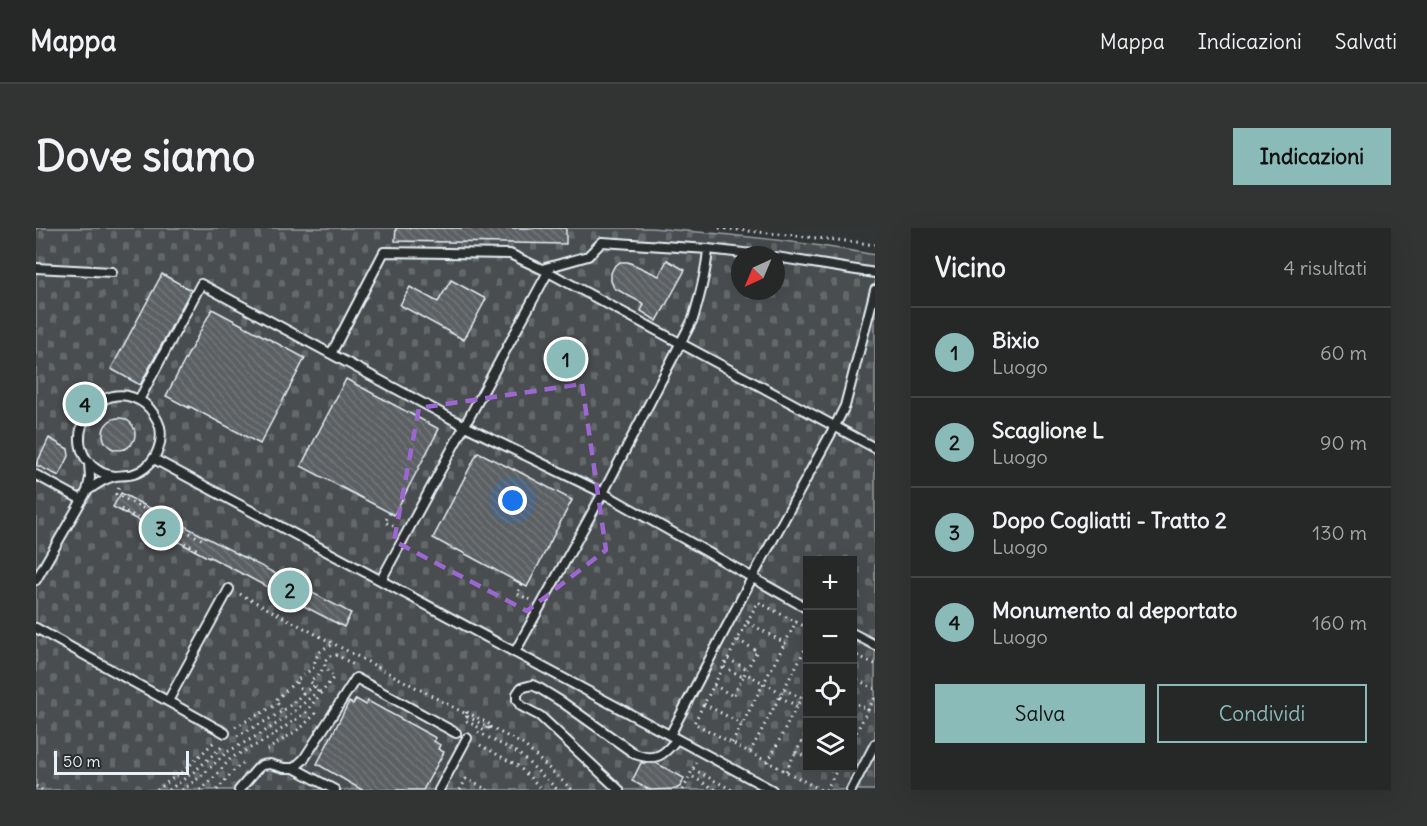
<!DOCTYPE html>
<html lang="it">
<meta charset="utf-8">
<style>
:root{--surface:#262828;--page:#323434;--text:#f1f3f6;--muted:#a4a6a8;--line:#424445;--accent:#8bbbb9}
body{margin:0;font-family:Delius,sans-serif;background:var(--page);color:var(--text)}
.controls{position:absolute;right:18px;bottom:18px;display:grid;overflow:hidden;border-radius:0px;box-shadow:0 6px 24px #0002}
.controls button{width:54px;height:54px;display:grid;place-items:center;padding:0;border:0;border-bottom:2px solid var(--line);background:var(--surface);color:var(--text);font:30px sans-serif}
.compass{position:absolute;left:695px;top:18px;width:54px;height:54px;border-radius:50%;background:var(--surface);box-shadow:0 6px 24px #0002;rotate:224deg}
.scale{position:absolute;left:18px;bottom:15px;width:135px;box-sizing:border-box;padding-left:6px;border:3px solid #e8f1f8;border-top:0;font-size:16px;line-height:21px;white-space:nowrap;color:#e8f1f8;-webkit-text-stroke:4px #2a2d2e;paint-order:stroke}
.you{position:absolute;left:477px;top:273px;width:21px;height:21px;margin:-15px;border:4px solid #fff;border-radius:50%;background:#1a73e8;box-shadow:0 0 0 9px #1a73e833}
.badge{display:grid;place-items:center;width:39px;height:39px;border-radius:50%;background:var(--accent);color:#111;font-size:20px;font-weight:700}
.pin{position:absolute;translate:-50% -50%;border:3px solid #fff;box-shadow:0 2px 6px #0006}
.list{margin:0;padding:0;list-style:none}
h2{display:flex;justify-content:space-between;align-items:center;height:78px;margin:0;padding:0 24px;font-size:26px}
h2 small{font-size:20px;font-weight:400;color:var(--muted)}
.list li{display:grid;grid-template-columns:39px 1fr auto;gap:18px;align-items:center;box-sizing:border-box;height:90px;padding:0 24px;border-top:2px solid var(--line)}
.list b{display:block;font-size:22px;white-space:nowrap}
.list p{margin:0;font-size:20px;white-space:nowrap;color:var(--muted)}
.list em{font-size:20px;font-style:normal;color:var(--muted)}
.actions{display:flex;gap:12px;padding:18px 24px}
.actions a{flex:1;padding:14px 0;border:2px solid var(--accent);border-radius:0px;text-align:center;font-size:21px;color:var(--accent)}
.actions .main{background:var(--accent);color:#111}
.icon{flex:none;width:33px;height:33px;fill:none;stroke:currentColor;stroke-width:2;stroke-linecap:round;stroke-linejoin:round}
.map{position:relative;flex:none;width:839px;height:562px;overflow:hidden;border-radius:0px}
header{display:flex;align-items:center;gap:36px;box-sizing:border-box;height:84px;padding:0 30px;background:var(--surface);border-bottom:2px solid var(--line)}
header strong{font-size:28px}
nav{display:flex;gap:33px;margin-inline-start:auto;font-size:21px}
.intro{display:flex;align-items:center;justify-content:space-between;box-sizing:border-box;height:144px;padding:0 36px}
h1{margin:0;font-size:42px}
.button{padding:15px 27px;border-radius:0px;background:var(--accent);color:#111;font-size:21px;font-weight:700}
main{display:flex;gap:36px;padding:0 36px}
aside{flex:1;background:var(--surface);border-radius:0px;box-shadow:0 6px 24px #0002}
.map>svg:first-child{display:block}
.cemetery{fill:url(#cemetery-stones);stroke:#989fa4;stroke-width:1.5;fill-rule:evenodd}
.building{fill:url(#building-back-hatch);stroke:#e8f1f8;stroke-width:1.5}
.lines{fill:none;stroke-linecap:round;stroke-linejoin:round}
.service-casing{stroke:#e8f1f8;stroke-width:12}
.path{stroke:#e8f1f8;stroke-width:3;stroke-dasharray:1.5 4.5;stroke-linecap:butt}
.service{stroke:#2a2d2e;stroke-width:8}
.marked{fill:none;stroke:#9c67d0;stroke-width:4.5;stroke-dasharray:12 8;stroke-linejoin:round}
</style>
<header>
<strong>Mappa</strong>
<nav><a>Mappa</a><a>Indicazioni</a><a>Salvati</a></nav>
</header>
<div class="intro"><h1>Dove siamo</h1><a class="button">Indicazioni</a></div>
<main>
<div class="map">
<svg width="839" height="562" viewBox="0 0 839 562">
<defs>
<pattern id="cemetery-stones" width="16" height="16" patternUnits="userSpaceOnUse" patternTransform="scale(1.5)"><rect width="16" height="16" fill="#494d4f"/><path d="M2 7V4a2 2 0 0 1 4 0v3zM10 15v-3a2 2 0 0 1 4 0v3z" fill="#636769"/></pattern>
<pattern id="building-back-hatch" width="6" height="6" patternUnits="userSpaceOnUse" patternTransform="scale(1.5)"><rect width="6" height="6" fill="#5c6063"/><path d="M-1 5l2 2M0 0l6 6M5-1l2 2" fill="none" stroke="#73777a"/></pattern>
</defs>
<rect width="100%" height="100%" fill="#323536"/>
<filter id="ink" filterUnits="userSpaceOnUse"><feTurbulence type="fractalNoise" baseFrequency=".0167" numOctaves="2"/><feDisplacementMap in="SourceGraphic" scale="12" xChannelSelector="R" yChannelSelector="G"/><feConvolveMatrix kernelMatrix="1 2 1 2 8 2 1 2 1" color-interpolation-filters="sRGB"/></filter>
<g filter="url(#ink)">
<path class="cemetery" d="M0,0h614c76,6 151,13 225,27v535h-839zM704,27h36v36h-36zM772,332h44v208h-44z"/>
<path class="building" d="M360,0h170v16l-171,-3z
M631,32l18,10 -28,51 -16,-10 3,-7 -30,-16 -3,-7v-8l3,-6 6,-5h8l31,14z
M126,46l29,16 -51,95 -29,-16z
M415,52l35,19 -22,41 -64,-35 10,-18 28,15z
M176,81l93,49 -45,86 -71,-38v2l-23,-12z
M310,151l93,50 -45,86 -93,-49z
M67 206a16 16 0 1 1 32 0a16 16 0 1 1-32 0Z
M13,210l19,11 1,7 -10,20 -23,-11z
M442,224l36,18v-1l58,31 -45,87 -71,-38 -1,1 -22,-12z
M85,265l230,120 -7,14 -134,-70 -1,1 -96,-51z
M320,471l10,6 2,-4 68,37 -2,3 6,4 -2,4 6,3 -21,38h-61l-45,-26 32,-62 4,2z
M605,535h15l28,15 -3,8 -5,3 -26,1 -18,-9z"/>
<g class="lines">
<g class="service-casing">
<path id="service" d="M740,29l99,16
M0,40l76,4
M506,41l46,-13 14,-14 106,7 53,6
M295,126l53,-102 126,2 38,18 327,176
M103,172l62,-116 264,142 138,67 205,116
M118,231l618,331
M0,247l46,25
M51,263l3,-13 -1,-16
M0,352l51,-89c8,-6 18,-13 28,-15 12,-1 20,0 30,-8 12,-10 18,-26 15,-41 -3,-9 -8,-17 -15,-23 -47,-34 -93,41 -44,68 4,2 9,3 13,4
M345,352l167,-308
M0,400l189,105
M816,405l23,12
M479,424l88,-159 90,-174c7,-23 13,-45 15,-70
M132,473l61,-112
M634,507l82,-157 83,-152 10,-20 30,-116
M258,540l10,-9 52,-81 100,55
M203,562l18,-21 5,-4 8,-1 14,4h10l41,22
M403,562l28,-52
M583,562l-79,-74 -19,-10 -4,-6v-6l4,-6 11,-3 7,3 23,14 73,52c21,8 29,1 42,-15
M815,562l24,-46"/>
</g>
<path class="path" d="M683,0l137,14 19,3
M83,260l-3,6 89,47
M85,281l79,42
M354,285l-5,9 12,6
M486,356l-5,10 14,6
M204,366l226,120
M711,394l11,-20 38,20
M772,400l-12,-6 -11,21 -38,-21 -53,101 127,67
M702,412l19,11 -10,18
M816,425l23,11
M692,431l19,10
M688,439l19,10 2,-4 37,20
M816,449l23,12
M678,457l19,11 10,-19
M278,458l-11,7 -7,-12 18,-14c1,-12 7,-19 19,-22
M748,461l17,9
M284,464l-10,-11 11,-9 3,-6
M744,469l17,9
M765,470l7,-11
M816,473l16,9 -16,30
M668,476l38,20
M245,482l-5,-10 20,-19
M832,482l7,-13
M431,484l24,13 -2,3 -24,-13z
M431,488l-2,4 20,11 2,-4
M199,499l43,-23
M454,499l34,18 48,45
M772,503l-12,21 12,6
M442,504l40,21 40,37
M201,508c22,-12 49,-23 66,-43
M696,515l53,-100
M444,517l38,21 25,24
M231,522l35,-23 16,-16
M714,524l58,-108
M732,534l31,-60 9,5
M789,540l9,4
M657,541l39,21
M750,543l10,-19
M657,549l23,13
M0,558l6,4
M121,562l31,-23 27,-26
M133,562l26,-19 29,-26
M146,562l17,-12 28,-26 35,-19 27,-17 30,-26
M164,562l9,-7 22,-25 35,-18 32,-22 8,-6 28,-35c-7,-7 -14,-12 -5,-21l8,-1 17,10
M181,562l18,-21 10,-7
M424,562l6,-11 22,11
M647,562l13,-28
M790,562l12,-22"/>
<use href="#service" class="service"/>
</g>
</g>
<path class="marked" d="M546,156l24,166 -79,61 -133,-70 25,-133z"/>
</svg>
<div class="controls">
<button>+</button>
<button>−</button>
<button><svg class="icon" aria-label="locate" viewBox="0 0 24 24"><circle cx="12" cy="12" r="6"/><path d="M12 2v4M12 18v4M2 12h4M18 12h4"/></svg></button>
<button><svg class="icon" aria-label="layers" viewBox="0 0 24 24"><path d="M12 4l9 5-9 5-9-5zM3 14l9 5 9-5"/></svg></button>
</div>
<svg class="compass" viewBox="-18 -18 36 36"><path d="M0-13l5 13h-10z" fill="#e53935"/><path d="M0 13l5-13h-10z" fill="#a4a6a8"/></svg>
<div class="scale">50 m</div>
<div class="you"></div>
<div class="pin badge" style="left:530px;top:131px">1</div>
<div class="pin badge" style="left:254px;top:362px">2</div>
<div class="pin badge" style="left:125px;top:300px">3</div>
<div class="pin badge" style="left:49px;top:176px">4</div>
</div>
<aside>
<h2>Vicino<small>4 risultati</small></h2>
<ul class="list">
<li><span class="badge">1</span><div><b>Bixio</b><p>Luogo</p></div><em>60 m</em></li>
<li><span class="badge">2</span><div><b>Scaglione L</b><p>Luogo</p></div><em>90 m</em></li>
<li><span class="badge">3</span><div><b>Dopo Cogliatti - Tratto 2</b><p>Luogo</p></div><em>130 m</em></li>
<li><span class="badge">4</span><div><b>Monumento al deportato</b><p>Luogo</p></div><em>160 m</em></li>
</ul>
<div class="actions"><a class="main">Salva</a><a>Condividi</a></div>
</aside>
</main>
